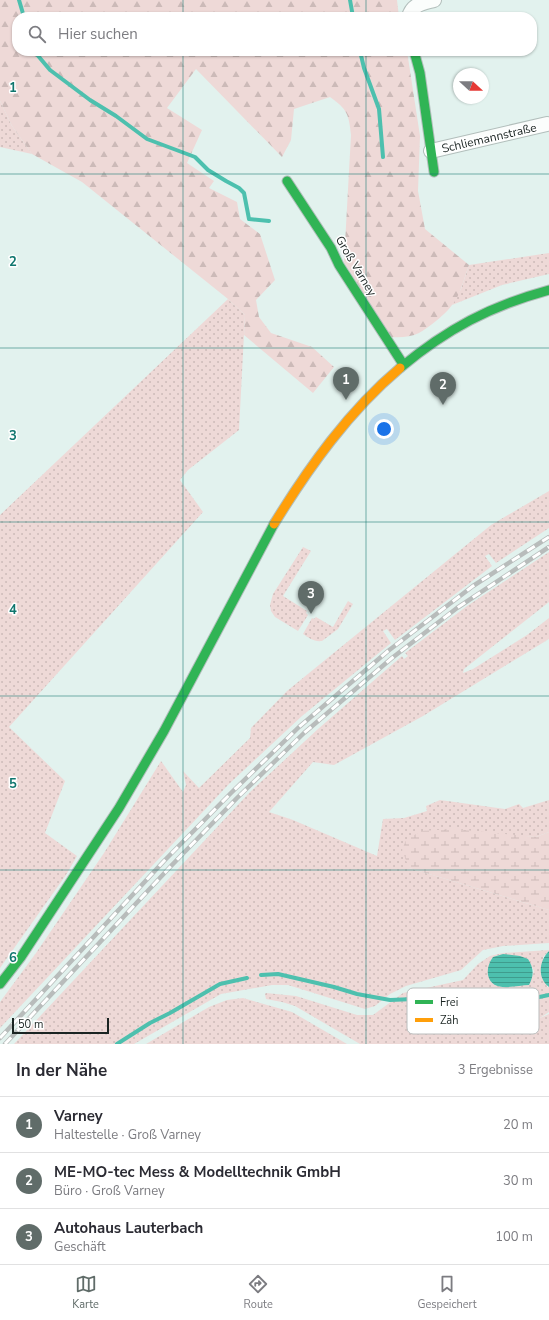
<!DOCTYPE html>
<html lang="de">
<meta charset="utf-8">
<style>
:root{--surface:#fff;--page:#f2f2f3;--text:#2b2b33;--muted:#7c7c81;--line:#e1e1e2;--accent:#606c69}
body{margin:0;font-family:"Nunito Sans",sans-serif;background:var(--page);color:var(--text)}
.compass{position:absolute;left:453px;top:68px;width:36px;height:36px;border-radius:50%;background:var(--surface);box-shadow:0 1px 3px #0004;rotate:111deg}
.scale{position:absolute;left:12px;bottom:10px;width:97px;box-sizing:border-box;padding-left:4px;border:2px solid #1a2422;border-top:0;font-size:11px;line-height:14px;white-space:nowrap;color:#1a2422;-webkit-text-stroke:3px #fff;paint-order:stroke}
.you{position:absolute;left:384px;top:429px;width:14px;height:14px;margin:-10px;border:3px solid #fff;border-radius:50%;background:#1a73e8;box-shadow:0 0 0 6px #1a73e833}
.badge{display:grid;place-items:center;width:26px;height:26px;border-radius:50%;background:var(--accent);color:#fff;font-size:13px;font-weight:700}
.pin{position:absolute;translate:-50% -33px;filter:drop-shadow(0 1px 2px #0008)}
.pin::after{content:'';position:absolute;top:21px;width:14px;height:12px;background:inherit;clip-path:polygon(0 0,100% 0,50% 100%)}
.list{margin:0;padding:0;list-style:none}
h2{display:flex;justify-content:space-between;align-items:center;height:52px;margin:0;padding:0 16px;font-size:17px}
h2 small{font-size:13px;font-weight:400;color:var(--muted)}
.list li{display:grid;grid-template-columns:26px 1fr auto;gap:12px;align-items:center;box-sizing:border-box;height:56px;padding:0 16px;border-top:1px solid var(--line)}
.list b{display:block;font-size:15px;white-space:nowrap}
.list p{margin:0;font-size:13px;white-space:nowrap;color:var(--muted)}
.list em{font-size:13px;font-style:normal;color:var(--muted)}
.icon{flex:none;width:22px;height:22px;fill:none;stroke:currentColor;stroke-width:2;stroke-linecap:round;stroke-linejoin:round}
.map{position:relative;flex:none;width:549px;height:1044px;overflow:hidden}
.search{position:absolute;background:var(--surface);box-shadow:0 1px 3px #0004;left:12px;right:12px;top:12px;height:44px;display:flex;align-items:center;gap:10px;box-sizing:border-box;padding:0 14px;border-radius:16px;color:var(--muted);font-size:15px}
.sheet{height:220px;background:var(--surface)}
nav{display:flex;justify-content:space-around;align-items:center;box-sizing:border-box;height:56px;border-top:1px solid var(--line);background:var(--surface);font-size:11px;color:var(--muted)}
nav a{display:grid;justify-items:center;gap:2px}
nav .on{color:var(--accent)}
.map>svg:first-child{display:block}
.grass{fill:url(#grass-dots);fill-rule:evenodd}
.forest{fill:url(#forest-firs)}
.wetland{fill:url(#wetland-marsh)}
.water{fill:url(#water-rules)}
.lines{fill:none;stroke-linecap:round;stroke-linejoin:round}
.stream{stroke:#4dc0ae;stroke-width:4}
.street-casing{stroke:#b2bebb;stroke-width:16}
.fast-casing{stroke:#b2bebb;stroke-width:11}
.slow-casing{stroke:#b2bebb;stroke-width:11}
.street{stroke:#fbfdfc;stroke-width:14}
.fast{stroke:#30b455;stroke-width:9}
.slow{stroke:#ff9f0a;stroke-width:9}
.rail-casing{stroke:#b8bcbb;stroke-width:4.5}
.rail{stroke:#fff;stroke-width:3;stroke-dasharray:9;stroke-linecap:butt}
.grid{fill:none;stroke:#0f766e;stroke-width:1;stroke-opacity:0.55}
.labels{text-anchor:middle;stroke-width:3;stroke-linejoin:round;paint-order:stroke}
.street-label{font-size:12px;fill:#1a2422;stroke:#fff}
.key{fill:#fff;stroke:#babdbd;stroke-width:1}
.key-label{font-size:11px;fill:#1a2422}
.grid-label{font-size:13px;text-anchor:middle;font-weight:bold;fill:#0f766e;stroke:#fff;stroke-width:3;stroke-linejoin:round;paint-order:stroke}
</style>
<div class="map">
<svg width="549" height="1044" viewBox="0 0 549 1044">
<defs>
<pattern id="grass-dots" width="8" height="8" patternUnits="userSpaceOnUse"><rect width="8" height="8" fill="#eed9d7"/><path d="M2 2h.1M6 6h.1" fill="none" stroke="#ccbab8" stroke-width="1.8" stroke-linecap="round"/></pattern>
<pattern id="forest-firs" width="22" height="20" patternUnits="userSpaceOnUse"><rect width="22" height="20" fill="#eed9d7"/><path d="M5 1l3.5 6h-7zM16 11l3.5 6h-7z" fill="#ccbab8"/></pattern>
<pattern id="wetland-marsh" width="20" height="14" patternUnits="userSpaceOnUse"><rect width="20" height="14" fill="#eed9d7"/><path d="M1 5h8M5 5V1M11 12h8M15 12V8" fill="none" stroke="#ccbab8"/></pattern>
<pattern id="water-rules" width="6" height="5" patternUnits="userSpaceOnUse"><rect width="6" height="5" fill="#4dc0ae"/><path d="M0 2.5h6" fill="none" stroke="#3f9c8d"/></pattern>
</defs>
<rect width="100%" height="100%" fill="#e2f2ee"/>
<path class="grass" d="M0,101l12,25 20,28 -32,-7z
M549,253v21l-47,11 -50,20 9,-16 8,-24z
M228,299l17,16 -6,115 -51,40 -8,10 23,32 -194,215 56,54 -20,52 32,23 -11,19 -66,93v-453z
M549,491v37l-53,35 -7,-9 -4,2 7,10 -97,74 -8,-11 -4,2 8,12 -89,73 -73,68 -229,244v-26l36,-49 68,-100 57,-92 22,31 3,-7 -3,-14 16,17 51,-50 1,-10 36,-37 204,-166z
M303,547l8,4 -28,45 24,15 -1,2 2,2 -10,16 -23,-14 -4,-6 -1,-6 3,-11z
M549,552v50l-85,67 -1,4 10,-4 54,-34 22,-17v21l-126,77 -89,49 -21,-3 -44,50 24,8 84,36 6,-37 21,-1 23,-7 -1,-5 14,-6 65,9 14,-5 4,4 26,-8v32l-13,5 -17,-1 -110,32 140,42v33l-46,3 -20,4 -22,20 -55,16 -16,8 -15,12 -10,3 -77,-24h-16l-51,9 -87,50h-120l236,-252 68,-63 84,-73 2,3 4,-3 -3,-3 62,-47z
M348,601l5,3 -15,25 -16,12c-8,1 -13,-3 -19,-7l9,-16 2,1 2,-2 17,10z
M549,950v1l-6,6 4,30h2v25l-9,6 9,-4v30h-189l-65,-38 -13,-4 -16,-3 -1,-5 1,-1 30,3 61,19h16l30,-22 60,-13 15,-16 12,-8 13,-3zM528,959l6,12 -5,14 -36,-1 -4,-7 -1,-8z
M243,998l49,14 55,32h-201l63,-37 18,-7z"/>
<path class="forest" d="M0,0h397l2,17h-382v34h390l13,85 -2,55 7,38 44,36c-5,13 -8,29 -17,40 -5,8 -25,24 -33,28 -8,4 -19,5 -28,4l-47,-75 7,-127c-2,-21 -4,-26 -21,-38l-36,12 -3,31 -9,17 -86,-88 -29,39 35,22 -15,33 27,18 -5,7 28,14 3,17 20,15 15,46 -19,20 3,17 12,16 41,14 22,20 -21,26 -69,-58 1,-20 -17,-16 -146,-117 -50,-28 -20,-28 -12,-25z"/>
<path class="wetland" d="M454,829l82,8 13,-5v78l-140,-42 -7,-18 4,-10 15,-9z"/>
<path class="water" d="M549,951v36c-12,-9 -10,-26 0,-36z
M503,954l17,2 8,3c6,9 6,17 1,26 -13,0 -37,9 -41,-10 -1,-7 1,-12 5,-18z"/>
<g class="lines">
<path class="stream" d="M19,0l5,17
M350,0l3,17
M34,51l16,19 40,30 26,16 31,23 48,18 13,13 18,11 13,7 5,5 5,26 20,2
M360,51l4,17 15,41 4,48
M261,975l17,-1 56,13 23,7 33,6 98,-4 37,4 24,-5
M117,1044l33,-21 20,-10 50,-29 27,-6"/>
<g class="street-casing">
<path id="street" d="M409,17c3,-13 14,-14 25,-17
M431,151l116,-27"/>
</g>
<g class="fast-casing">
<path id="fast" d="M414,51l6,22 14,99
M287,181l44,67 8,17 64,99
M400,368c47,-39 90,-62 149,-78
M0,984l21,-27 98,-149 45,-77 110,-207"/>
</g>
<g class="slow-casing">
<path id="slow" d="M274,524c35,-57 75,-113 126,-156"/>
</g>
<use href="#street" class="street"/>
<use href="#fast" class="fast"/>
<use href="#slow" class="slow"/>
<g class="rail-casing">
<path id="rail" d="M0,1038l164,-177 67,-68 68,-66 89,-76 85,-65 76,-49
M5,1044l166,-178 66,-68 67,-65 88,-75 65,-50 92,-61"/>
</g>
<use href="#rail" class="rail"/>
</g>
<path class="grid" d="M183,0v17M366,0v17M183,51v993M366,51v993M0,174h549M0,348h549M0,522h549M0,696h549M0,870h549"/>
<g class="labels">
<g class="street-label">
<text transform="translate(489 138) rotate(-13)" y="4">Schliemannstraße</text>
<text transform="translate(356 266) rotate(59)" y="4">Groß Varney</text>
</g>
</g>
<rect x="407" y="988" width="132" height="46" rx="6" class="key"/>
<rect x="415" y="1000" width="18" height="4" fill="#30b455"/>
<rect x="415" y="1018" width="18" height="4" fill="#ff9f0a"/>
<g class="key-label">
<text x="440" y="1006">Frei</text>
<text x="440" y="1024">Zäh</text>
</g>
<g class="grid-label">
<text x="13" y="92">1</text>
<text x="13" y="266">2</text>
<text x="13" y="440">3</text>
<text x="13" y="614">4</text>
<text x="13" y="788">5</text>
<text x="13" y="962">6</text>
</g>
</svg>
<svg class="compass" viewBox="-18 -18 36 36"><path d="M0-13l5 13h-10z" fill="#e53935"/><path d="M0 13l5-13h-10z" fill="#7c7c81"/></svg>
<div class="scale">50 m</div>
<div class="you"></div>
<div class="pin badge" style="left:346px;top:400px">1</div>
<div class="pin badge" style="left:443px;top:405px">2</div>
<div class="pin badge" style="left:311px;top:614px">3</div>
<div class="search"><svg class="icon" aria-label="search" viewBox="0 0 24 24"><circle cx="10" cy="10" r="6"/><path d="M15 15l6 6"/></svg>Hier suchen</div>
</div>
<section class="sheet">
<h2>In der Nähe<small>3 Ergebnisse</small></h2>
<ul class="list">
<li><span class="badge">1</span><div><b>Varney</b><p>Haltestelle · Groß Varney</p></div><em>20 m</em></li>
<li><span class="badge">2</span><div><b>ME-MO-tec Mess &amp; Modelltechnik GmbH</b><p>Büro · Groß Varney</p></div><em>30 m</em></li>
<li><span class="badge">3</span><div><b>Autohaus Lauterbach</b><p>Geschäft</p></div><em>100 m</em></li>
</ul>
</section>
<nav>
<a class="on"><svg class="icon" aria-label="map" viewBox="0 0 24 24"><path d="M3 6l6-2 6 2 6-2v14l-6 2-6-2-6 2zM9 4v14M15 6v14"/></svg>Karte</a>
<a><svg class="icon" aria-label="directions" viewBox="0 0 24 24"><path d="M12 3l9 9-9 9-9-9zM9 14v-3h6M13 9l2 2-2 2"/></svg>Route</a>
<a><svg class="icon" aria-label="saved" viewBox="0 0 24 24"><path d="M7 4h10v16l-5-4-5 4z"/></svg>Gespeichert</a>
</nav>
